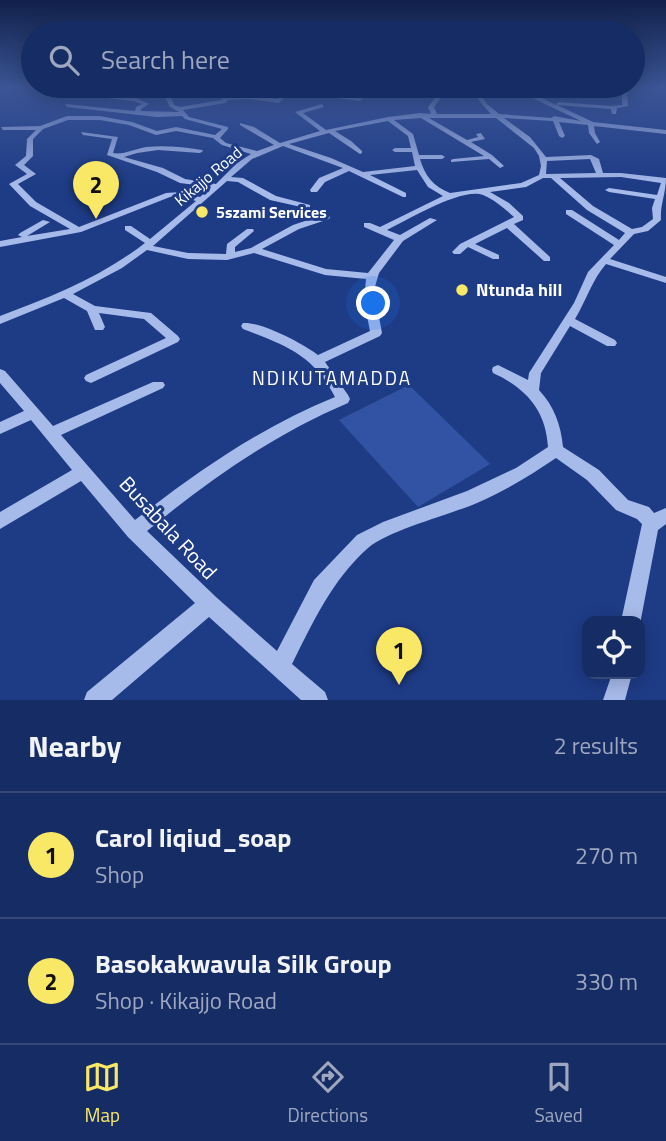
<!DOCTYPE html>
<meta charset="utf-8">
<style>
:root{--surface:#162c64;--page:#1f346a;--text:#f1f3f6;--muted:#9ea7bf;--line:#354878;--accent:#f9e766}
body{margin:0;font-family:"Titillium Web",sans-serif;background:var(--page);color:var(--text)}
.controls{position:absolute;right:21px;bottom:21px;display:grid;overflow:hidden;border-radius:14px;box-shadow:0 4px 18px #0003}
.controls button{width:63px;height:63px;display:grid;place-items:center;padding:0;border:0;border-bottom:2px solid var(--line);background:var(--surface);color:var(--text);font:35px sans-serif}
.you{position:absolute;left:374px;top:304px;width:24px;height:24px;margin:-18px;border:5px solid #fff;border-radius:50%;background:#1a73e8;box-shadow:0 0 0 10px #1a73e833}
.badge{display:grid;place-items:center;width:46px;height:46px;border-radius:50%;background:var(--accent);color:#111;font-size:23px;font-weight:700}
.pin{position:absolute;translate:-50% -58px;filter:drop-shadow(0 2px 4px #0008)}
.pin::after{content:'';position:absolute;top:37px;width:24px;height:21px;background:inherit;clip-path:polygon(0 0,100% 0,50% 100%)}
.list{margin:0;padding:0;list-style:none}
h2{display:flex;justify-content:space-between;align-items:center;height:91px;margin:0;padding:0 28px;font-size:30px}
h2 small{font-size:23px;font-weight:400;color:var(--muted)}
.list li{display:grid;grid-template-columns:46px 1fr auto;gap:21px;align-items:center;box-sizing:border-box;height:126px;padding:0 28px;border-top:2px solid var(--line)}
.list b{display:block;font-size:26px;white-space:nowrap}
.list p{margin:0;font-size:23px;white-space:nowrap;color:var(--muted)}
.list em{font-size:23px;font-style:normal;color:var(--muted)}
.icon{flex:none;width:38px;height:38px;fill:none;stroke:currentColor;stroke-width:2;stroke-linecap:round;stroke-linejoin:round}
.map{position:relative;flex:none;width:666px;height:700px;overflow:hidden}
.search{position:absolute;background:var(--surface);box-shadow:0 4px 18px #0003;left:21px;right:21px;top:21px;height:77px;display:flex;align-items:center;gap:18px;box-sizing:border-box;padding:0 24px;border-radius:38px;color:var(--muted);font-size:26px}
.sheet{height:343px;background:var(--surface)}
nav{display:flex;justify-content:space-around;align-items:center;box-sizing:border-box;height:98px;border-top:2px solid var(--line);background:var(--surface);font-size:19px;color:var(--muted)}
nav a{display:grid;justify-items:center;gap:4px}
nav .on{color:var(--accent)}
.map>svg:first-child{display:block}
.green{fill:#3253a4}
.lines{fill:none;stroke-linecap:round;stroke-linejoin:round}
.minor{fill:#a7bbeb;fill-rule:evenodd}
.poi-dot{fill:#f9e766;stroke:#1e3b86;stroke-width:2.5}
.labels{text-anchor:middle;stroke-width:6;stroke-linejoin:round;paint-order:stroke}
.far-street-label{font-size:16px;fill:#fff;stroke:#1e3b86}
.far-poi-label{font-size:16px;font-weight:bold;fill:#fff;stroke:#1e3b86;text-anchor:start}
.poi-label{font-size:18px;font-weight:bold;fill:#fff;stroke:#1e3b86;text-anchor:start}
.neighbourhood-label{font-size:19px;letter-spacing:2px;fill:#fff;stroke:#1e3b86}
.near-street-label{font-size:21px;fill:#fff;stroke:#1e3b86}
</style>
<div class="map">
<svg width="666" height="700" viewBox="0 0 666 700">
<rect width="100%" height="100%" fill="#1e3b86"/>
<path class="green" d="M409,385l81,79 -72,43 -79,-87z"/>
<g class="lines">
<path class="minor" d="M119,87h8l-26,7 33,3 15,7 -8,5v2l38,1 -9,-5 -6,-12 7,-8h6l-7,8 4,10 6,2 41,-7 2,-3 25,-2 30,4 -10,-11 2,-1c13,0 25,3 38,5 18,2 39,0 55,7l-3,2 -63,-8 -14,-4h-8l9,9 -5,5 -31,-4 -20,1 -2,3 -43,7 6,7 39,10v2l-8,9 6,5 31,8 17,-6 -34,-20v-2l14,4 26,16 40,-12 -25,-19 27,-8 2,3 -21,6 23,17 62,-13 32,-4 11,1 -3,-7 7,-9 -8,-11h5l5,6h13l3,-2 3,2 -3,4h-13l1,1 -7,9 3,7h54l-10,-11 -10,-16h5l11,17 12,10 52,4 3,-2 27,5 -51,-24 -10,-10 67,4 6,-4h5l-10,8 -57,-3 25,13 2,-3 53,4 11,-1v-18h5l1,19 -11,2 -1,6h-4l-1,-5 -54,-4 36,17 73,8v4l-72,-8 1,7 5,9 -3,2 -8,-11 -1,-8 -29,-3 6,14 -3,2 -3,-2 -6,-15 -49,-3 26,19 16,20 45,-2 8,4 4,14h18l45,5c0,16 -6,26 -5,42l-13,11 -14,3 -24,25 56,18v6l-60,-19c-14,16 -20,37 -31,55l40,21 2,3 -2,3h-8l-37,-20 -29,47 -2,17c15,16 22,35 24,57l36,23 29,30 21,7 5,6 12,-5v16l-8,6 -18,94v-3h-19l21,-97 -5,-5 -21,-9 -29,-30 -31,-22c-25,17 -51,33 -79,45 -28,12 -88,27 -109,45 -36,32 -55,74 -76,116l33,28 3,8h-27l-92,-83 -97,83h-28l3,-8 108,-89 -67,-66 -47,-56 -81,48v-17l72,-42 -41,-50 -31,14v-12l24,-11 -24,-28v-14l5,2 48,55 100,-44h10l2,3 -2,3 -102,47 74,85c63,-49 126,-93 200,-123 -22,-43 -50,-52 -92,-68l-2,-3 2,-3c17,-2 61,21 75,32l52,-24 -6,-30 2,-22 -41,-4 -71,-22 -27,7 -39,-1 -41,-9 -25,18 -49,26 22,12 56,7 27,23 2,3 -2,3 -87,41 -5,-2 -2,-3 2,-3 80,-37 -22,-19 -45,-6 6,14 -2,3h-8l-8,-19 -23,-13 -64,26v-8c51,-19 101,-39 145,-73l-20,-13v-4h6l19,13 46,-38 -16,-5 -10,1 -89,35 -81,15v-6l22,-4 -4,-2 2,-2 23,-13 7,2 -23,14 43,-7 -40,-23 -21,-22 18,-10 -12,-9 11,-9 1,-17 9,-9h-33l-2,-3 39,-1 27,-10h33l32,6 25,9 19,-4 39,8 7,-6 -37,-10 -3,-3 -25,1 -90,-10 -2,-3 70,7 1,-4 6,-3 -9,-3 -86,-10 3,-2 48,5v-2zM421,118l63,38 -31,3 -2,1v2l38,-3 11,9 4,-2 -12,-11 -21,-13 14,-3 -4,-6 -5,1 2,3 -11,3 -38,-22h67l38,30 5,8 2,10 -2,9 -18,8 -71,10c-17,-7 -25,-17 -30,-34h22l3,-2 -3,-2h-23l-6,-21 -19,-14zM68,120h32l29,5 27,10 20,-4 37,7 9,7 29,9 -14,9 -21,21 -31,-5 -22,-11 -39,-11 13,-4 21,-3 42,3 3,-2 -1,-1c-18,-3 -38,-5 -56,-3 -11,2 -23,8 -33,6l5,-16 -37,-5 2,3 29,4 -5,16 50,17 23,11 31,4 -11,10 -20,-5 -14,1 -87,34 -43,-25 -18,-18 18,-10 -12,-9 9,-9v-17l10,-10zM388,121l20,15 3,12h-16l-3,2 3,2h17l3,14 -52,6 -32,-14 -42,-14 40,-11 31,21 2,-1v-2l-11,-10 -16,-10zM283,146l60,22 -24,10 -9,12 1,2h6l8,-10 24,-11 54,26h3v-4l-36,-18 47,-5 11,17 15,9 -63,31 -10,-4h-6v4l30,13 -26,33 -42,-4 -64,-20 37,-20 30,-10 1,-2 -4,-3 -33,11 -42,23 -16,4v-5l19,-16 -1,-2h-6l-20,15 -1,10 -38,-1 -35,-7 74,-65 11,1 32,18 40,9v-4l-34,-9 -33,-18 -12,-1 21,-18zM590,159l6,14 -50,1 1,-13zM621,177l40,6 -4,12 -48,-7 -4,2 4,2 46,7 -3,9 1,11 -11,8 -10,2 -39,-23 -33,-28zM543,178h8l36,32 38,23 -6,7 -47,-30h-6v4l48,31 -26,27 -14,31 -45,70 -1,7 -30,-15 -5,2 -1,3 1,3c33,15 53,37 55,74l-32,21 -49,23 -84,31 -26,13 -43,45 -37,71 -61,-54 -69,-66c62,-51 126,-96 201,-128l2,-4 -2,-4 -23,-33 55,-26 2,-3 -8,-43 5,-17 24,-32 34,-21 -7,-2 -30,17 -13,-5c21,-10 75,-43 96,-35 12,5 22,14 31,22l-54,27 -8,8 2,2h6l8,-7 25,12h6v-4l-24,-11 32,-16 37,33h6v-4l-36,-33 9,-4v-4l-14,-13 -19,-11 36,-5z
M407,87h4l3,5 -4,3 -51,-1 48,-2z
M612,674h20l-7,26h-22z"/>
</g>
<linearGradient id="sky" x2="0" y2="1"><stop stop-color="#10204a"/><stop offset="0.47" stop-color="#3b5595"/><stop offset="1" stop-color="#3b5595" stop-opacity="0"/></linearGradient>
<rect width="666" height="185" fill="url(#sky)"/>
<g class="poi-dot">
<circle cx="202" cy="212" r="7"/>
<circle cx="462" cy="290" r="7"/>
</g>
<g class="labels">
<g class="far-street-label">
<text transform="translate(208 176) rotate(-40)" y="6">Kikajjo Road</text>
</g>
<g class="far-poi-label">
<text x="216" y="218">5szami Services</text>
</g>
<g class="poi-label">
<text x="476" y="296">Ntunda hill</text>
</g>
<g class="neighbourhood-label">
<text x="332" y="385">NDIKUTAMADDA</text>
</g>
<g class="near-street-label">
<text transform="translate(168 528) rotate(47)" y="7">Busabala Road</text>
</g>
</g>
</svg>
<div class="controls">
<button><svg class="icon" aria-label="locate" viewBox="0 0 24 24"><circle cx="12" cy="12" r="6"/><path d="M12 2v4M12 18v4M2 12h4M18 12h4"/></svg></button>
</div>
<div class="you"></div>
<div class="pin badge" style="left:399px;top:685px">1</div>
<div class="pin badge" style="left:96px;top:219px">2</div>
<div class="search"><svg class="icon" aria-label="search" viewBox="0 0 24 24"><circle cx="10" cy="10" r="6"/><path d="M15 15l6 6"/></svg>Search here</div>
</div>
<section class="sheet">
<h2>Nearby<small>2 results</small></h2>
<ul class="list">
<li><span class="badge">1</span><div><b>Carol liqiud_soap</b><p>Shop</p></div><em>270 m</em></li>
<li><span class="badge">2</span><div><b>Basokakwavula Silk Group</b><p>Shop · Kikajjo Road</p></div><em>330 m</em></li>
</ul>
</section>
<nav>
<a class="on"><svg class="icon" aria-label="map" viewBox="0 0 24 24"><path d="M3 6l6-2 6 2 6-2v14l-6 2-6-2-6 2zM9 4v14M15 6v14"/></svg>Map</a>
<a><svg class="icon" aria-label="directions" viewBox="0 0 24 24"><path d="M12 3l9 9-9 9-9-9zM9 14v-3h6M13 9l2 2-2 2"/></svg>Directions</a>
<a><svg class="icon" aria-label="saved" viewBox="0 0 24 24"><path d="M7 4h10v16l-5-4-5 4z"/></svg>Saved</a>
</nav>
